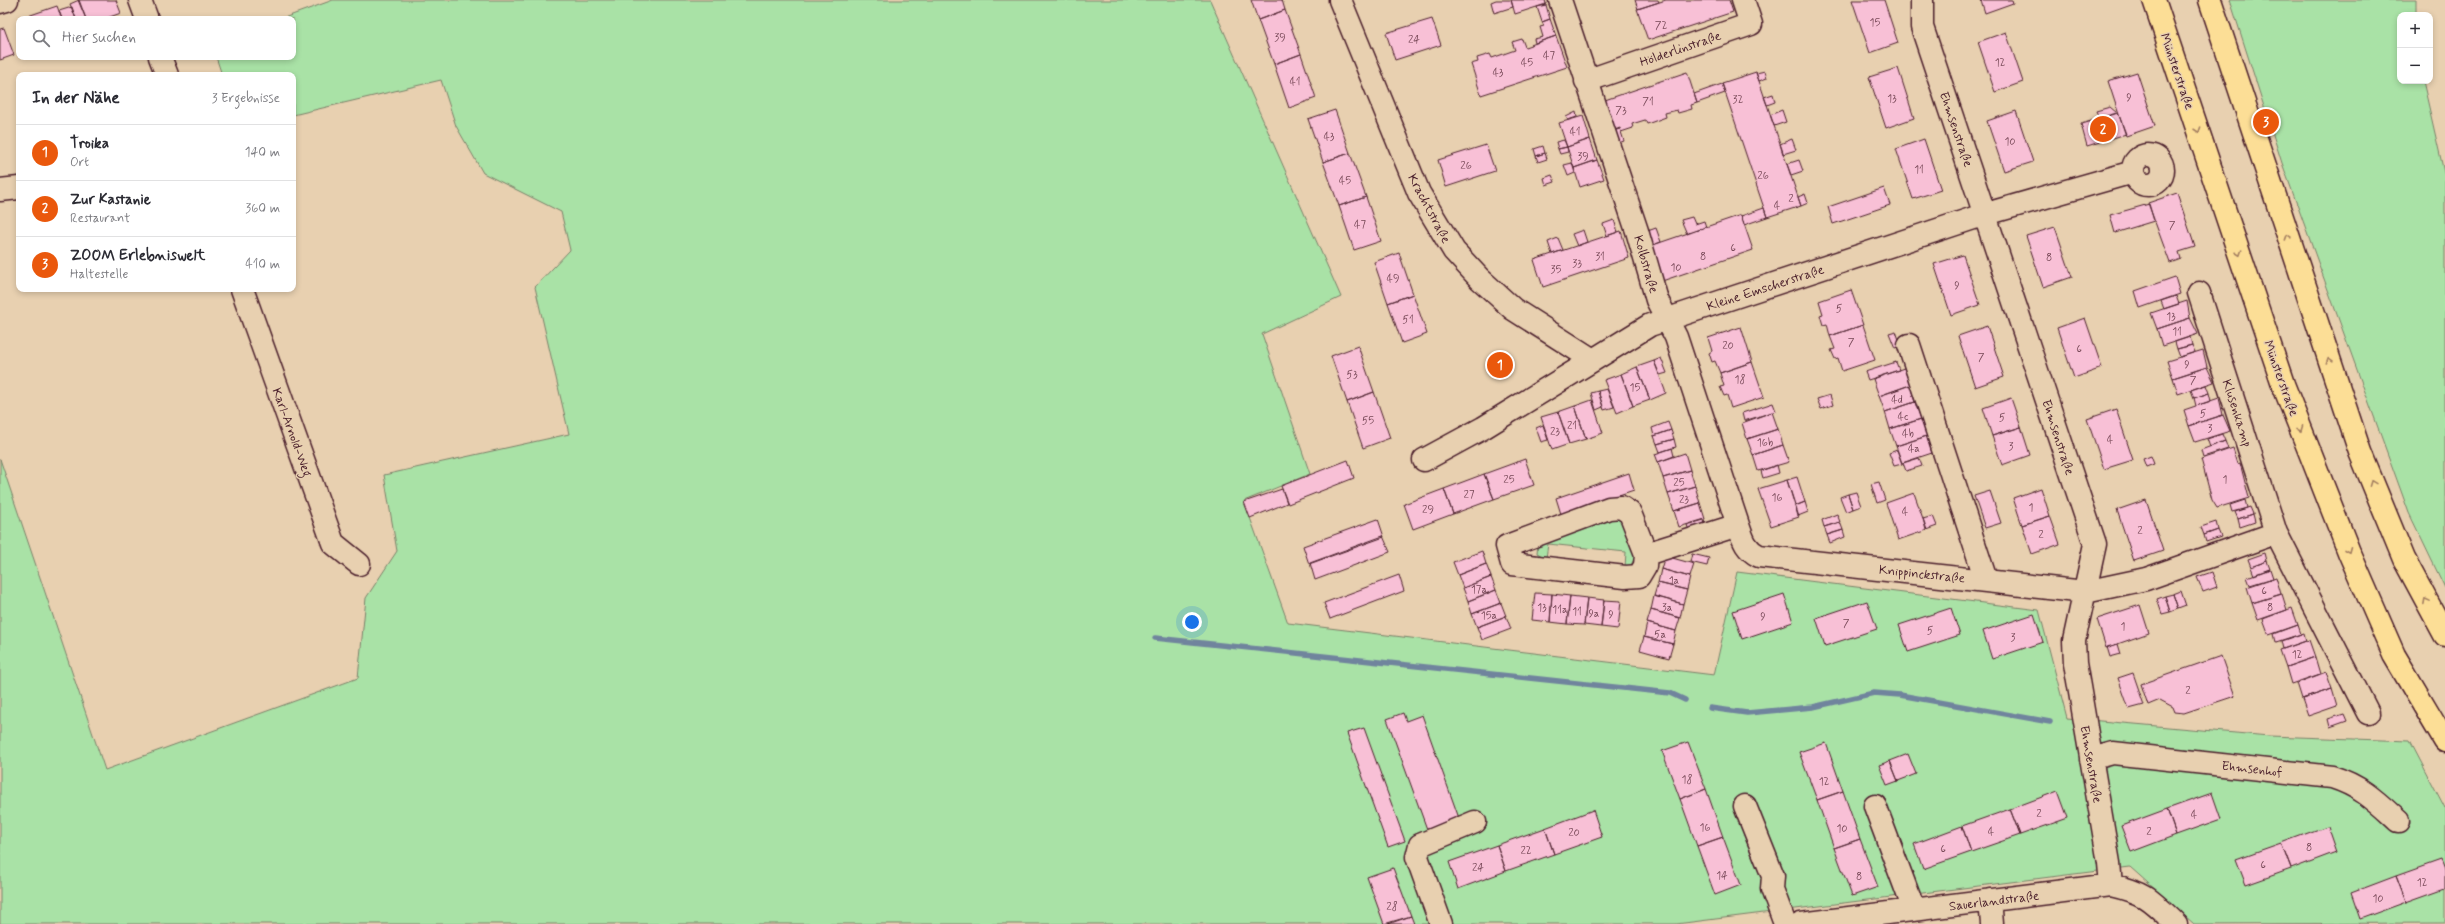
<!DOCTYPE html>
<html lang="de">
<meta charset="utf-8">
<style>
:root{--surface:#fff;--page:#f2f2f3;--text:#2b2b33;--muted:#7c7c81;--line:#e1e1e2;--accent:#ea580c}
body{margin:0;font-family:Mynerve,sans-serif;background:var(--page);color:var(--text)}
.controls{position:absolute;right:12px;top:12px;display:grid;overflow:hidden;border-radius:8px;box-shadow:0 2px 6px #0003}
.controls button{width:36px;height:36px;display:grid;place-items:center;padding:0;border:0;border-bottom:1px solid var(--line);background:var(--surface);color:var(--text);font:20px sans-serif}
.you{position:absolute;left:1192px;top:622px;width:14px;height:14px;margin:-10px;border:3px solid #fff;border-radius:50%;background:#1a73e8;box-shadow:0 0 0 6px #1a73e833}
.badge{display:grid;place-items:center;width:26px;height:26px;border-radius:50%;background:var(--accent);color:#fff;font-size:13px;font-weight:700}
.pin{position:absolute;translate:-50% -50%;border:2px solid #fff;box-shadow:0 1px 4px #0006}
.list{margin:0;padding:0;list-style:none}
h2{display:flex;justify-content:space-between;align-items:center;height:52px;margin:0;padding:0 16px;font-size:17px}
h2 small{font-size:13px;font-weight:400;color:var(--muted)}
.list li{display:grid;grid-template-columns:26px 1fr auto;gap:12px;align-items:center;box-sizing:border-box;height:56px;padding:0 16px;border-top:1px solid var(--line)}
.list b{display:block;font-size:15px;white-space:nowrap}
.list p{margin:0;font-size:13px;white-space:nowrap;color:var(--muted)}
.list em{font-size:13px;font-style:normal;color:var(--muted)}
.icon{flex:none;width:22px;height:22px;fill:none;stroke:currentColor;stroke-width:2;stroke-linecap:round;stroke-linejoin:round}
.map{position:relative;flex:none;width:2445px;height:924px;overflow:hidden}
.search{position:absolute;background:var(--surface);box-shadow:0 2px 6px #0003;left:16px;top:16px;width:280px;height:44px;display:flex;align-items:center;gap:10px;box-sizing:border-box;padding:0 14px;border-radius:8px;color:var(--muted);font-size:15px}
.panel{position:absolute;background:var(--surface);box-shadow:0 2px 6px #0003;left:16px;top:72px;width:280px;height:220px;border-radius:8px}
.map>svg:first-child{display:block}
.green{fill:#a9e2a6;stroke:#7a8068}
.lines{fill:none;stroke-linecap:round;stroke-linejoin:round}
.stream{stroke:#70849d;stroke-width:5.5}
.building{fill:#f8c0d6;stroke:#4a1f2b}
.minor-casing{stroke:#4a1f2b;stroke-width:25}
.major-casing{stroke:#4a1f2b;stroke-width:25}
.minor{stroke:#e8d0b0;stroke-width:22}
.major{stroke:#fcde96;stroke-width:22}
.oneway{stroke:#a37e60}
.labels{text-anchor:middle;stroke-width:3;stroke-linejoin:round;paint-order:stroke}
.number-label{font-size:11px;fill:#764756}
.street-label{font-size:13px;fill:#4a1f2b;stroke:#e8d0b0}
</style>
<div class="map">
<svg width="2445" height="924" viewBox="0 0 2445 924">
<rect width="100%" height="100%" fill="#e8d0b0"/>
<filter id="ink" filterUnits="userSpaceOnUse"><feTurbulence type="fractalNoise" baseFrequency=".025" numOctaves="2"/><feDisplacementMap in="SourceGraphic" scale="8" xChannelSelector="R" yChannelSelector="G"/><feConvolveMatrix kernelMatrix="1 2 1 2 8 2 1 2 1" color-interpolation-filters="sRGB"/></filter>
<g filter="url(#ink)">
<path class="green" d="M333,0h877l131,297 -79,37 48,140 -66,27 44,122 426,52 23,-103 302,38 28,108 202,18 141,5 35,67v115l-251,1 -64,-57 -454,57h-1676v-465l105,311 253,-92 8,-80 31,-47 -13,-76 185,-41 -34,-147 35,-37 -9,-38 -78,-39 -27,-47 -15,-46 -148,35v-40h-71l-6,-18h77v-38h-12z
M2230,0h186v15h-16v66h23l22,96v411l-36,-75 -127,-350z
M1611,515l9,1 17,37 -6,12 -6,2 1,-15 -78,-8 -2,14 -9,-5 1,-9z"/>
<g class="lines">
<path class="stream" d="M1155,638l515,55 15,7
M1710,708l37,5 66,-6 61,-14 26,2 150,27"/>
</g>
<path class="building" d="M78,0h38l5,13 -17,6h-18z
M79,0l7,19h-10l-6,-15z
M1251,0h31l3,10 -27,10z
M1496,0h15l2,7 -19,6 -3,-11z
M1511,0h34l1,4 -31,10z
M1635,0h23l1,2 -21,7z
M1666,0h63l4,12 -85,28 -11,-31z
M1852,0h32l14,43 -28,10z
M1981,0h31l1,3 -28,10z
M1546,5l4,14 -8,3 -5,-15z
M57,6l5,13h-36l-1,-2z
M72,7l4,12h-14l-3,-8z
M1285,10l16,44 -27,10 -16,-44z
M1432,19l9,26 -46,15 -9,-27z
M1550,19l6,17 -21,7 -1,-4 9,-2 -3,-10 4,-1 -2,-4z
M4,28l10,27 -14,5v-31z
M2006,32l17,50 -28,10 -17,-50z
M1556,36l11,31 -86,28 -10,-31 7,-2 -1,-4 13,-4 2,4 23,-8 -3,-8 10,-3 3,8z
M1301,54l15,44 -27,10 -15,-44z
M1898,68l16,50 -28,10 -17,-51z
M1765,71l2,7 -8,3 -3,-8z
M1687,72l10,31 -6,2 1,4 -14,4 -1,-3 -12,3 1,4 -19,7 -2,-4 -13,4 1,4 -12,4 -1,-4 -8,3 -10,-30z
M1756,72l45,134 -34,11 -45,-134z
M2137,72l18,54 -29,10 -18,-55z
M1722,84l3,9 -28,10 -3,-9z
M1773,94l2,8 -8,3 -3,-8z
M2110,107l7,6 -18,5 -3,-7z
M1335,110l15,43 -27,9 -15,-43z
M1782,110l4,12 -12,4 -4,-11z
M2016,111l17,51 -29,9 -17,-50z
M1576,112l1,5 -9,3 -2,-3z
M2118,113l8,21 -39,12 -6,-22z
M1583,116l7,23 -23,8 -8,-24z
M1620,129l4,12 -8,3 -4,-13z
M1590,139l7,21 -23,8 -7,-21z
M1792,139l4,11 -13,4 -3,-10z
M1924,139l17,51 -28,9 -17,-50z
M1564,140l3,7 -9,2 -2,-7z
M1486,145l9,26 -49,16 -8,-27z
M1543,146l2,7 -9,3 -2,-7z
M1567,147l1,5 -8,2 -2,-5z
M1350,153l16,44 -27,9 -16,-44z
M1545,153l2,6 -9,3 -2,-6z
M1597,160l7,19 -24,8 -6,-19z
M1799,160l4,11 -12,4 -4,-11z
M1572,163l3,10 -7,3 -4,-11z
M1552,175l3,7 -9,3 -2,-7z
M1884,188l6,17 -57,19 -5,-17z
M2177,193l18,54 -16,5 2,7 -11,4 -22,-60z
M1805,194l3,9 -7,3 -3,-9z
M1366,197l15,44 -27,9 -15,-44z
M2149,204l5,17 -39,12 -5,-18z
M1764,208l3,9 -23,8 -3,-9z
M1741,215l12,35 -91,31 -12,-35z
M1692,217l3,7 9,-3 2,6 -19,7 -6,-14z
M1614,220l4,12 -11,4 -4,-12z
M2055,227l17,50 -29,10 -17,-51z
M1656,228l5,14 -11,4 -5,-14z
M1583,230l4,12 -10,4 -5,-12z
M1621,231l8,27 -86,29 -9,-27z
M1558,238l5,12 -11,4 -4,-12z
M1399,253l14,41 -25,9 -14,-41z
M1963,255l17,50 -29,10 -17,-51z
M2175,277l5,17 -40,14 -5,-17z
M1851,290l12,35 -33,11 -3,-12 -4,1 -3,-10 3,-1 -4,-13z
M1413,294l14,40 -25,9 -14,-40z
M2176,296l3,8 -15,5 -3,-8z
M2187,301l3,17 -33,11 -6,-16z
M2085,318l17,50 -28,10 -17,-50z
M2190,318l8,16 -36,12 -5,-17z
M1863,325l12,35 -33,11 -4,-13 -3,1 -4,-9 4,-1 -5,-13z
M1987,326l17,51 -29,10 -17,-51z
M1741,327l11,35 -32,11 -5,-12 -3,1 -3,-9 3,-2 -4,-13z
M1896,331l5,15 -6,2 -6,-15z
M2190,337l2,8 -15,4 -2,-7z
M2192,345l3,7 -15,5 -3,-8z
M1358,346l16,46 -27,10 -16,-46z
M2203,350l4,17 -34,11 -6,-17z
M1661,358l6,15 -7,2 -6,-14z
M1654,361l12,32 -16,7 -13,-33z
M1752,362l12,35 -33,11 -4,-13 -3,1 -4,-9 4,-1 -4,-13z
M1896,362l3,8 -31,10 -3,-8z
M1637,367l13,33 -17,6 -12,-32z
M2207,367l7,15 -36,12 -5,-16z
M1904,368l6,17 -31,11 -6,-17z
M1621,374l12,32 -16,7 -13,-33z
M1910,385l5,17 -30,10 -6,-16z
M2206,385l3,8 -15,5 -3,-8z
M1607,389l7,18 -10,3 -6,-19z
M1598,391l5,16 -7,3 -5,-17z
M1374,392l16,46 -27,10 -16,-46z
M2209,393l2,8 -15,5 -2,-8z
M1830,395l3,10 -12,4 -4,-10z
M2011,398l10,29 -29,9 -9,-28z
M2219,398l4,17 -34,11 -5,-16z
M1592,400l11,33 -17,6 -11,-33z
M1915,402l6,17 -31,10 -5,-17z
M1773,403l3,8 -32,10 -2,-8z
M1575,406l11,33 -17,5 -11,-32z
M2116,409l17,51 -29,9 -17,-50z
M1558,412l11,32 -17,6 -11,-33z
M1772,412l6,17 -31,10 -5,-16z
M2223,415l7,16 -35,11 -6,-16z
M1921,419l6,17 -31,10 -6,-17z
M1668,422l3,8 -17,6 -2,-8z
M1543,425l5,15 -7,2 -5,-14z
M2021,427l9,28 -28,10 -10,-29z
M1778,429l5,16 -30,10 -6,-16z
M1671,430l3,9 -17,5 -3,-8z
M2222,434l3,7 -15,6 -3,-8z
M1927,436l5,17 -30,10 -6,-17z
M1674,439l2,8 -16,5 -3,-8z
M2225,441l3,8 -25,8 -2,-7z
M1783,445l6,17 -31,9 -5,-16z
M1672,448l2,8 -16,6 -3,-8z
M2233,448l5,16 2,-1 9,35 -32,10 -5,-8 -11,-41z
M1897,450l5,14 -8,2 -5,-13z
M1685,453l5,17 -27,8 -5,-16z
M2151,456l3,8 -8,3 -3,-8z
M1919,458l3,8 -16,5 -3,-8z
M1525,459l9,26 -40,14 -10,-25z
M1348,460l6,18 -66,26 -7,-18z
M1777,465l2,8 -16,5 -2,-7z
M1690,470l5,16 -27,8 -5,-16z
M1629,473l5,17 -73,24 -5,-16z
M1484,474l10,25 -41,15 -9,-25z
M1797,477l8,25 -10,4 -8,-26z
M1787,480l12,37 -28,9 -13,-37z
M1879,482l6,18 -8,3 -6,-19z
M1695,486l5,17 -26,8 -6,-17z
M2041,488l9,28 -28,9 -9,-27z
M1282,489l5,14 -37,15 -6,-16z
M1444,489l9,25 -40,15 -9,-25z
M1990,491l11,32 -16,5 -11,-32z
M1856,492l5,14 -8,3 -5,-15z
M1914,493l13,37 -29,10 -12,-37z
M1848,494l5,15 -7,3 -6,-15z
M2146,500l17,51 -29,10 -17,-51z
M2245,500l2,8 -15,4 -2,-7z
M1805,502l3,10 -10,4 -3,-10z
M1700,503l5,16 -26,8 -5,-16z
M2250,507l3,7 -15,5 -3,-7z
M1837,514l3,8 -16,5 -2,-7z
M2253,514l2,8 -15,5 -2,-8z
M1933,516l4,10 -11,4 -3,-11z
M2050,516l10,28 -28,10 -10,-29z
M1378,519l6,18 -75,27 -6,-18z
M1704,520l2,8 -16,5 -3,-8z
M1840,522l3,8 -16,5 -3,-8z
M2216,522l2,8 -14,5 -3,-8z
M1843,530l2,7 -15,6 -3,-8z
M2218,530l3,7 -15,5 -2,-7z
M1383,536l7,16 -75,28 -5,-17z
M1482,551l4,13 -28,11 -5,-13z
M2265,553l2,8 -16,6 -3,-8z
M1692,554l17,4 -2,8 -17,-4z
M1665,556l29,8 -4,13 -29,-8z
M2267,561l3,8 -16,6 -3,-8z
M1486,564l5,13 -28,11 -5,-13z
M1661,569l29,8 -3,13 -29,-7z
M2270,569l3,9 -23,7 -3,-8z
M2212,572l5,15 -14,5 -6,-15z
M1399,575l5,16 -74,28 -6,-16z
M1491,577l5,13 -28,11 -5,-13z
M2276,577l5,17 -29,9 -5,-16z
M1658,583l29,7 -4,14 -29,-8z
M1496,590l5,13 -29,11 -4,-13z
M2181,591l5,15 -8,3 -5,-15z
M1535,593l17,1 -2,28 -18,-2z
M1552,594l18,2 -3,28 -17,-2z
M1784,594l9,28 -51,17 -9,-28z
M2173,594l5,15 -8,3 -5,-16z
M2282,594l5,16 -29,10 -6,-17z
M1570,596l17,2 -3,27 -17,-1z
M1654,596l29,8 -3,14 -29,-8z
M2165,596l5,16 -8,2 -5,-15z
M1587,598l17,2 -3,27 -17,-2z
M1604,600l17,1 -3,28 -17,-2z
M1867,601l10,28 -52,17 -9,-28z
M1501,603l5,13 -29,11 -5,-13z
M2140,605l9,28 -43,15 -9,-29z
M1951,608l9,27 -52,17 -9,-27z
M2292,608l6,17 -29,10 -6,-16z
M1651,610l29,8 -4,13 -29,-8z
M2034,614l9,28 -51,17 -9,-28z
M1506,616l5,13 -29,11 -5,-13z
M1647,623l29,8 -3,13 -29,-7z
M2298,625l3,9 -25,8 -2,-8z
M2304,633l2,8 -23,8 -2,-8z
M1644,637l29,7 -4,14 -29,-8z
M2309,640l6,17 -29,10 -6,-17z
M2118,644l3,10 -11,3 -3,-10z
M2221,656l14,40 -51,17 -9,-1 -2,-5 -13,-7 -12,5 -7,-21z
M2315,657l5,17 -29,10 -5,-17z
M2326,672l6,17 -30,10 -5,-16z
M2133,673l11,32 -15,4 -11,-31z
M2332,689l5,17 -29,10 -6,-17z
M1403,713l3,8 16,-6 38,106 -32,11 -41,-113z
M2344,714l3,7 -17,6 -2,-8z
M1364,728l41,113 -17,6 -41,-114z
M1688,742l18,47 -26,10 -18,-48z
M1826,743l17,48 -26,9 -18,-48z
M1908,754l8,20 -18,7 -8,-20z
M1890,761l8,20 -11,4 -8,-20z
M1706,789l17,48 -26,9 -17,-47z
M1843,791l17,48 -26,9 -17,-48z
M2058,791l10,27 -48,17 -10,-26z
M2212,793l9,26 -45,16 -9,-26z
M2010,809l10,26 -49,17 -9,-26z
M2167,809l9,26 -45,17 -10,-26z
M1593,810l9,27 -48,17 -9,-26z
M1962,826l9,26 -48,17 -9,-25z
M2327,826l9,26 -45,17 -10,-26z
M1545,828l9,26 -48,17 -9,-26z
M1723,837l18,48 -26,10 -18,-49z
M1860,839l18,48 -26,9 -18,-48z
M2281,843l10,26 -45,16 -10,-26z
M1497,845l9,26 -48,18 -9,-27z
M2441,860l4,10v18l-39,14 -10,-26z
M1393,868l18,48 -27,8 -17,-47z
M2396,876l10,26 -46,17 -9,-26z
M1411,916l3,8h-26z"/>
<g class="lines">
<g class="minor-casing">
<path id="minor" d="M140,0l7,19
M1340,0l79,193 35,58 26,28 33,30 80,51
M1560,0l77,231 20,69 19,37 62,188c5,14 7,24 21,31l326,36 61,-13 130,-46
M1922,0v27l173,517 -21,97 1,22 34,200 2,22
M0,2l7,-2
M160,57l7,18
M1586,81l165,-57 -8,-24
M2133 170a15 15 0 1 1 30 0a15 15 0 1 1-30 0Z
M0,190l19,-2
M242,289l91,254 26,21
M2199,293l77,240 92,180
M1909,345l77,235
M1424,460l59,-32 167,-103 336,-111 147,-42
M1646,554l-1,12 -6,10 -14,1 -113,-13 -5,-18 102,-38 12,-1 9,6 16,41 92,-29
M2091,759l22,-6 219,24c29,9 44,24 66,44
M1745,806l28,70 -1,13 13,35
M1875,806l39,104
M1990,900l2,24
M1441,924l-24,-67 3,-12 55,-23
M1801,924l310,-39c35,8 40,15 65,39"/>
</g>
<g class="major-casing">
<path id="major" d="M2154,0l129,384 66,168 45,103 51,86
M2210,0l150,452 44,107 41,76"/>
</g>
<use href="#minor" class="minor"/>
<use href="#major" class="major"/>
</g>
<defs><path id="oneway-chevron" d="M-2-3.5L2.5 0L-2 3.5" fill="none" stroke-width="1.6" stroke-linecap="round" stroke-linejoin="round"/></defs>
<g class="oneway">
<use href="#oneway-chevron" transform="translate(2198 130) rotate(71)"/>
<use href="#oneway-chevron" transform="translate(2288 237) rotate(-108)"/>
<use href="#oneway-chevron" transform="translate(2239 253) rotate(71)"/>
<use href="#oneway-chevron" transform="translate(2329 360) rotate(-108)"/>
<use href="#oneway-chevron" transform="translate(2300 429) rotate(69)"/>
<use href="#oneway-chevron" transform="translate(2372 483) rotate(-111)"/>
<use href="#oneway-chevron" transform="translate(2348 550) rotate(68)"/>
<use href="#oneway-chevron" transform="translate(2426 601) rotate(-118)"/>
</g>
</g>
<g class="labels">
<g class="number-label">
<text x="1875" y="26">15</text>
<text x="1661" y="29">72</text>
<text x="1280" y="41">39</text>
<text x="1414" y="43">24</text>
<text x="1549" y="59">47</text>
<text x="1527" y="66">45</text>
<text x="2000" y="66">12</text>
<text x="1498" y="76">43</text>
<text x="1295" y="85">41</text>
<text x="2129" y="101">9</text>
<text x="1892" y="102">13</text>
<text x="1738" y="103">32</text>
<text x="1648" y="105">71</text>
<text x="1621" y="114">73</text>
<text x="1575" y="135">41</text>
<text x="1329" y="140">43</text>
<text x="2010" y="145">10</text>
<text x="1583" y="160">39</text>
<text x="1466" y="169">26</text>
<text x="1919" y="173">11</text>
<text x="1763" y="179">26</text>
<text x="1345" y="184">45</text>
<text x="1791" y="202">2</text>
<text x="1777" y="209">4</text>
<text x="1360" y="228">47</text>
<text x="2172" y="229">7</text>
<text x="1733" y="251">6</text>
<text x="1600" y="260">31</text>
<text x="1703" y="260">8</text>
<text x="2049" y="261">8</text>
<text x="1577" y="267">33</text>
<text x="1676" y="271">10</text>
<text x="1556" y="273">35</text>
<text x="1393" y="282">49</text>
<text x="1957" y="289">9</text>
<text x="1839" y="312">5</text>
<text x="2171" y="320">13</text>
<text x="1408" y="323">51</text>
<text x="2177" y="335">11</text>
<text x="1851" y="346">7</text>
<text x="1728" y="349">20</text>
<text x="2079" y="352">6</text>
<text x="1981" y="361">7</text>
<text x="2187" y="368">9</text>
<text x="1352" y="378">53</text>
<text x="1740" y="383">18</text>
<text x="2193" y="384">7</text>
<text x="1635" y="391">15</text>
<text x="1897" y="403">4d</text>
<text x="2203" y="417">5</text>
<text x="1903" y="420">4c</text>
<text x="2002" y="421">5</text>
<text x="1368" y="424">55</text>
<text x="1572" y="429">21</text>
<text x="2210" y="432">3</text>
<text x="1555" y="435">23</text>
<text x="1908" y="437">4b</text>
<text x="2110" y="443">4</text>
<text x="1765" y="446">16b</text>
<text x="2011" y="450">3</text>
<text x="1914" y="452">4a</text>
<text x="1509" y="483">25</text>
<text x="2225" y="483">1</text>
<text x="1679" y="486">25</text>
<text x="1469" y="498">27</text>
<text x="1777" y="501">16</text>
<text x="1684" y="503">23</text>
<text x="2031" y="511">1</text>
<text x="1428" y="513">29</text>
<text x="1905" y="515">4</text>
<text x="2140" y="534">2</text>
<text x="2041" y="538">2</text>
<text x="1674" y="584">1a</text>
<text x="1479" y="593">17a</text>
<text x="2264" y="594">6</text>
<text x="1542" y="611">13</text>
<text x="1667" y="611">3a</text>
<text x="2270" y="611">8</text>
<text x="1560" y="613">11a</text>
<text x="1577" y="615">11</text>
<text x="1594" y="617">9a</text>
<text x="1611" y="618">9</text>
<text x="1489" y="619">15a</text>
<text x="1763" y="620">9</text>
<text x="1846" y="627">7</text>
<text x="2123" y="630">1</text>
<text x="1930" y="634">5</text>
<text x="1660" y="638">5a</text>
<text x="2013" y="641">3</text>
<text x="2297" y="658">12</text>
<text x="2188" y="694">2</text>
<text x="1687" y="783">18</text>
<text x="1824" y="785">12</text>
<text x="2039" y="817">2</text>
<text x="2194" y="818">4</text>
<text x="1705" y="831">16</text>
<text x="1842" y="832">10</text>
<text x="1991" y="835">4</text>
<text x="2149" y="835">2</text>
<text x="1574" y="836">20</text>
<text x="2309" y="851">8</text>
<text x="1943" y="852">6</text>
<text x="1526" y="854">22</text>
<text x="2263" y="868">6</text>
<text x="1478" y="871">24</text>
<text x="1722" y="879">14</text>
<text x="1859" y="880">8</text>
<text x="2422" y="886">12</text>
<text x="2378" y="902">10</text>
<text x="1392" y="910">28</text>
</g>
<g class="street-label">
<text transform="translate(1680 48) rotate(-19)" y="5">Hölderlinstraße</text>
<text transform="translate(2178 71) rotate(71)" y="5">Münsterstraße</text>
<text transform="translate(1957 129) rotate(71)" y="5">Ehmsenstraße</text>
<text transform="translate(1430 208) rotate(62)" y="5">Krachtstraße</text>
<text transform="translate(1647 264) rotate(74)" y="5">Kolbstraße</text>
<text transform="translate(1765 287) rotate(-18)" y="5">Kleine Emscherstraße</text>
<text transform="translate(2282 378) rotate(70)" y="5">Münsterstraße</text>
<text transform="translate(2238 413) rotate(72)" y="5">Klusenkamp</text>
<text transform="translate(293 432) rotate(70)" y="5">Karl-Arnold-Weg</text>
<text transform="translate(2059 437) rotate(72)" y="5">Ehmsenstraße</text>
<text transform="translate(1922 573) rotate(6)" y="5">Knippinckstraße</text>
<text transform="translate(2092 764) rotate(80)" y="5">Ehmsenstraße</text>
<text transform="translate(2252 768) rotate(6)" y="5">Ehmsenhof</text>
<text transform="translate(1994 900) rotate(-7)" y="5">Sauerlandstraße</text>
</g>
</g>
</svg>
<div class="controls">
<button>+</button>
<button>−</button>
</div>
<div class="you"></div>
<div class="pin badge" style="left:1500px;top:365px">1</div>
<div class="pin badge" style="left:2103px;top:129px">2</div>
<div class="pin badge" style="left:2266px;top:122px">3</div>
<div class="search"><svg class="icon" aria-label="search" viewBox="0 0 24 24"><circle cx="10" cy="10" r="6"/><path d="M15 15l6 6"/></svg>Hier suchen</div>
<section class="panel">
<h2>In der Nähe<small>3 Ergebnisse</small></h2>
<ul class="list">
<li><span class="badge">1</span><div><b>Troika</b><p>Ort</p></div><em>140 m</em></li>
<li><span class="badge">2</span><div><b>Zur Kastanie</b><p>Restaurant</p></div><em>360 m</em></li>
<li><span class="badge">3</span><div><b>ZOOM Erlebniswelt</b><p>Haltestelle</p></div><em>410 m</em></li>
</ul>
</section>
</div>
